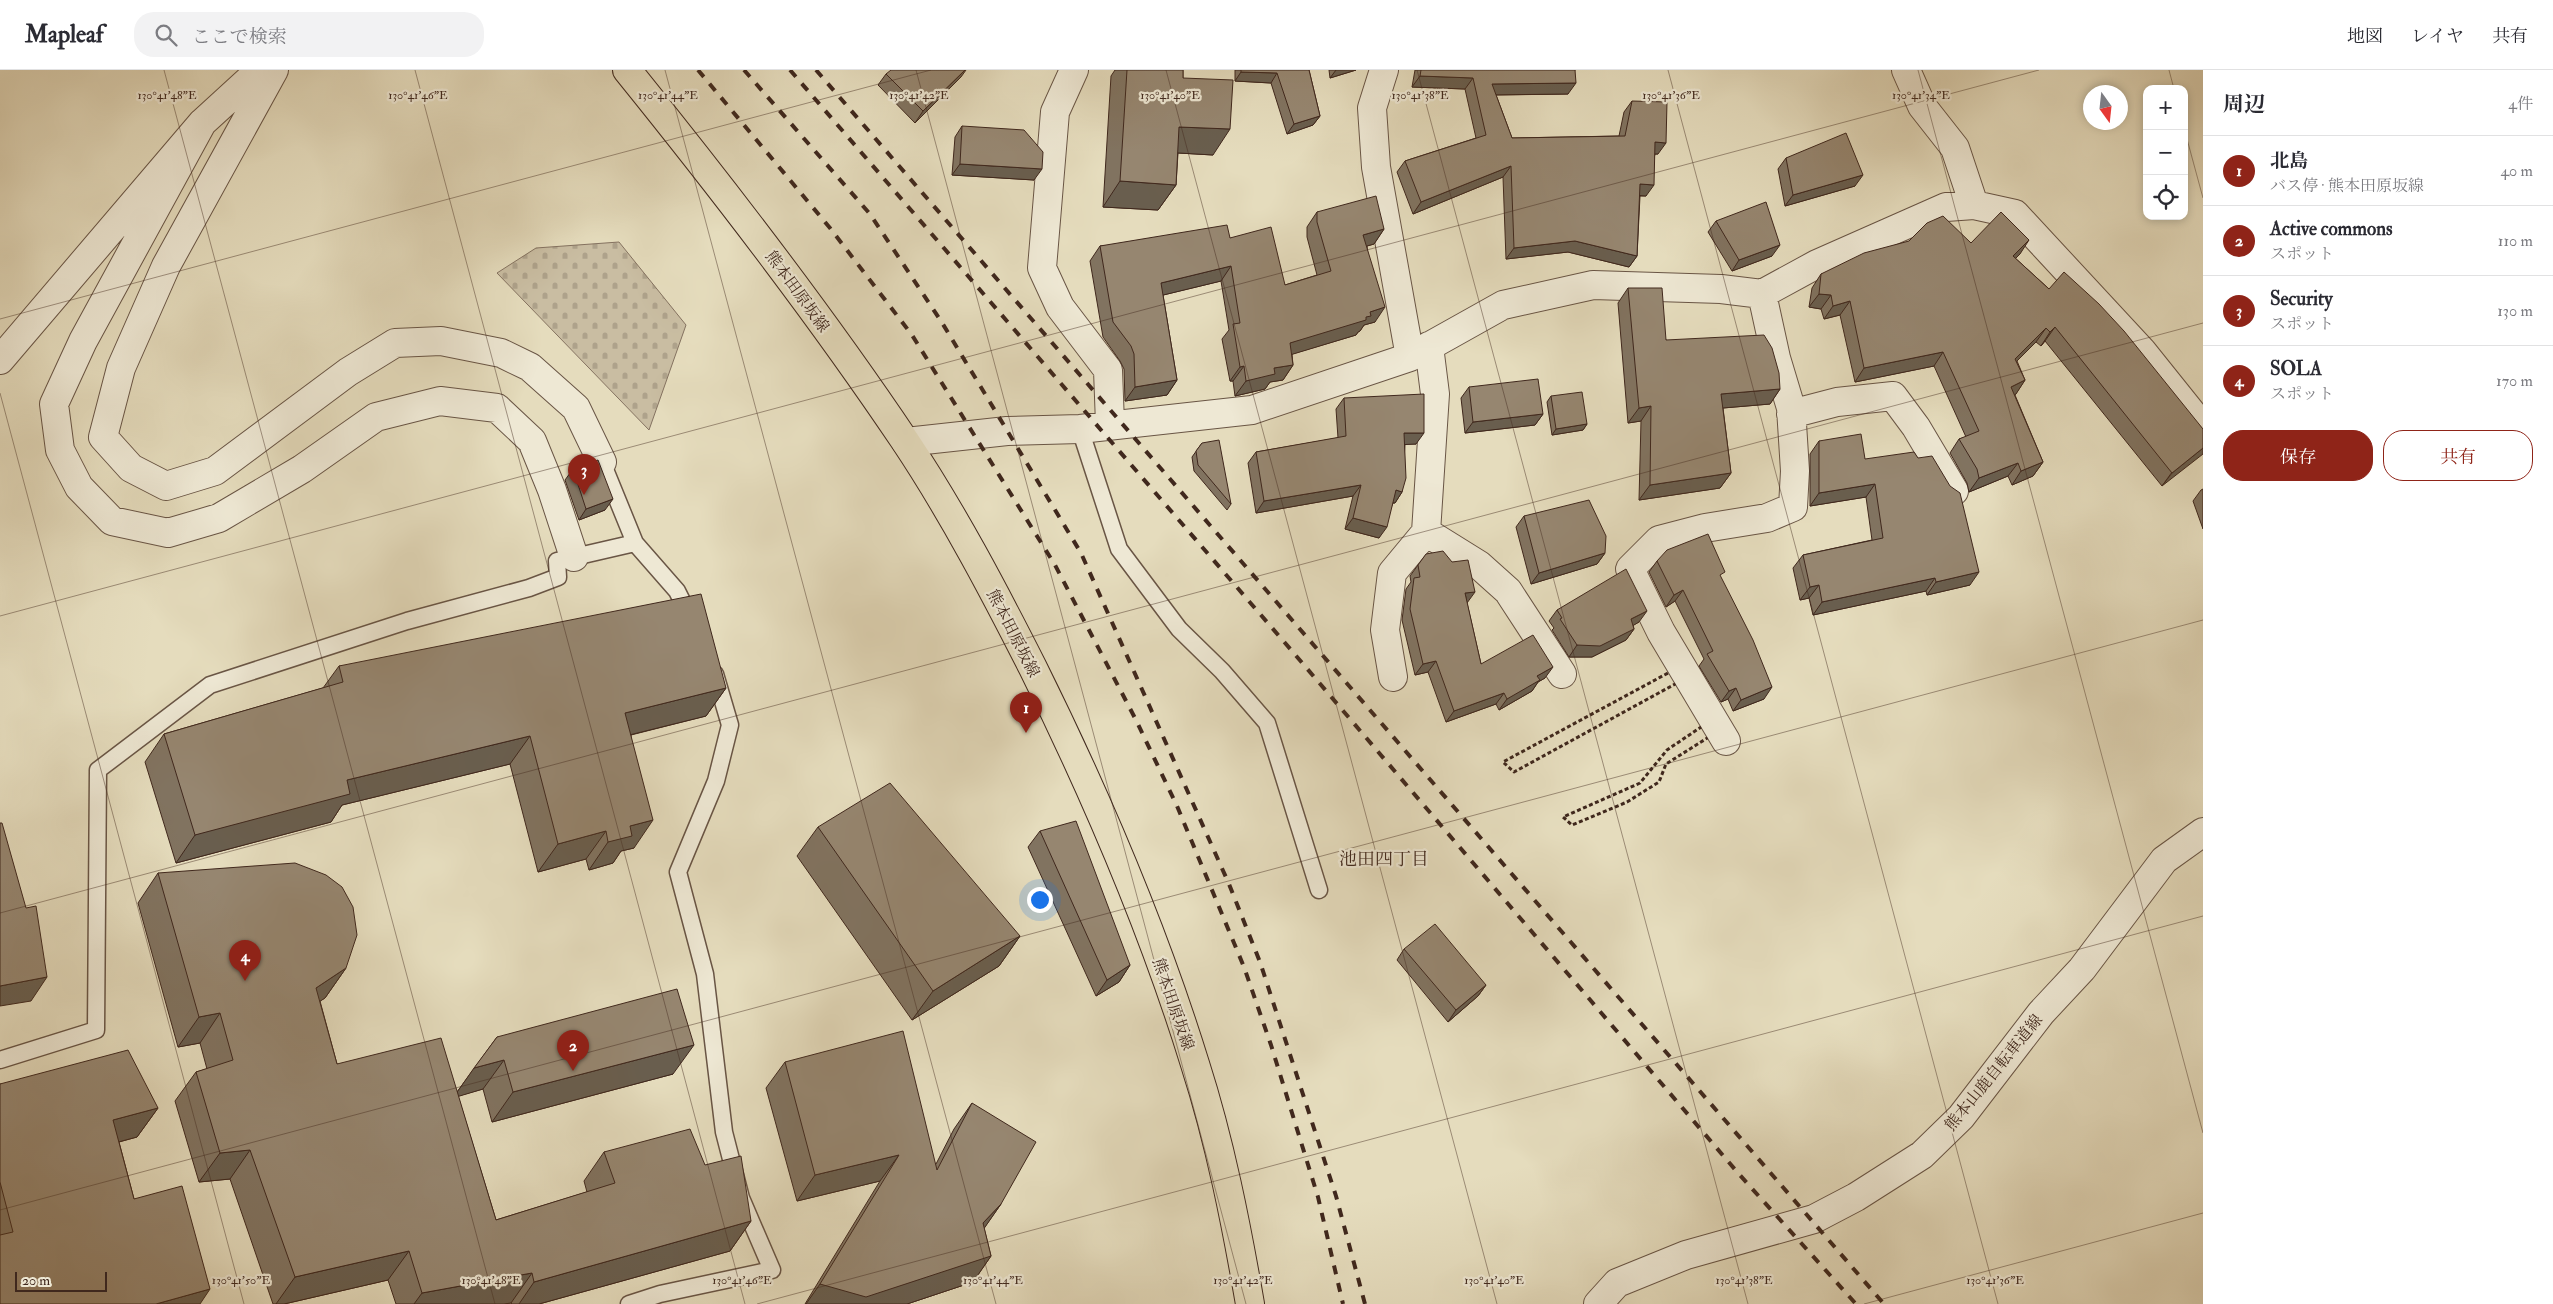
<!DOCTYPE html>
<html lang="ja">
<meta charset="utf-8">
<style>
:root{--surface:#fff;--page:#f2f2f3;--text:#2b2b33;--muted:#7c7c81;--line:#e1e1e2;--accent:#8f2418}
body{margin:0;font-family:"IM FELL Double Pica","Noto Serif JP",serif;background:var(--page);color:var(--text)}
.controls{position:absolute;right:15px;top:15px;display:grid;overflow:hidden;border-radius:10px;box-shadow:0 2px 8px #0003}
.controls button{width:45px;height:45px;display:grid;place-items:center;padding:0;border:0;border-bottom:1px solid var(--line);background:var(--surface);color:var(--text);font:25px sans-serif}
.compass{position:absolute;left:2083px;top:15px;width:45px;height:45px;border-radius:50%;background:var(--surface);box-shadow:0 2px 8px #0003;rotate:165deg}
.scale{position:absolute;left:15px;bottom:12px;width:92px;box-sizing:border-box;padding-left:5px;border:2px solid #40281d;border-top:0;font-size:14px;line-height:18px;white-space:nowrap;color:#40281d;-webkit-text-stroke:4px #eee8d4;paint-order:stroke}
.you{position:absolute;left:1039px;top:829px;width:18px;height:18px;margin:-12px;border:4px solid #fff;border-radius:50%;background:#1a73e8;box-shadow:0 0 0 8px #1a73e833}
.badge{display:grid;place-items:center;width:32px;height:32px;border-radius:50%;background:var(--accent);color:#fff;font-size:16px;font-weight:700}
.pin{position:absolute;translate:-50% -41px;filter:drop-shadow(0 1px 2px #0008)}
.pin::after{content:'';position:absolute;top:26px;width:18px;height:15px;background:inherit;clip-path:polygon(0 0,100% 0,50% 100%)}
.list{margin:0;padding:0;list-style:none}
h2{display:flex;justify-content:space-between;align-items:center;height:65px;margin:0;padding:0 20px;font-size:21px}
h2 small{font-size:16px;font-weight:400;color:var(--muted)}
.list li{display:grid;grid-template-columns:32px 1fr auto;gap:15px;align-items:center;box-sizing:border-box;height:70px;padding:0 20px;border-top:1px solid var(--line)}
.list b{display:block;font-size:19px;white-space:nowrap}
.list p{margin:0;font-size:16px;white-space:nowrap;color:var(--muted)}
.list em{font-size:16px;font-style:normal;color:var(--muted)}
.actions{display:flex;gap:10px;padding:15px 20px}
.actions a{flex:1;padding:11px 0;border:1px solid var(--accent);border-radius:20px;text-align:center;font-size:18px;color:var(--accent)}
.actions .main{background:var(--accent);color:#fff}
.icon{flex:none;width:28px;height:28px;fill:none;stroke:currentColor;stroke-width:2;stroke-linecap:round;stroke-linejoin:round}
.map{position:relative;flex:none;width:2203px;height:1234px;overflow:hidden}
header{display:flex;align-items:center;gap:30px;box-sizing:border-box;height:70px;padding:0 25px;background:var(--surface);border-bottom:1px solid var(--line)}
header strong{font-size:24px}
nav{display:flex;gap:28px;margin-inline-start:auto;font-size:18px}
.search{width:350px;height:45px;background:var(--page);display:flex;align-items:center;gap:12px;box-sizing:border-box;padding:0 18px;border-radius:20px;color:var(--muted);font-size:19px}
main{display:flex}
aside{flex:1;background:var(--surface)}
.map>svg:first-child{display:block}
.cemetery{fill:url(#cemetery-stones);stroke:#847260}
.lines{fill:none;stroke-linecap:round;stroke-linejoin:round}
.service-casing{stroke:#695545;stroke-width:19}
.minor-casing{stroke:#695545;stroke-width:30}
.primary-casing{stroke:#40281d;stroke-width:30}
.path{stroke:#40281d;stroke-width:3;stroke-dasharray:4 2.5;stroke-linecap:butt}
.service{stroke:#eee8d4;stroke-width:16}
.minor{stroke:#eee8d4;stroke-width:28}
.primary{stroke:#e5dcbd;stroke-width:28}
.rail{stroke:#40281d;stroke-width:4;stroke-dasharray:9 9;stroke-linecap:butt}
.wall{fill:#817360;stroke:#40281d}
.shaded-wall{fill:#695e4e;stroke:#40281d}
.building{fill:#968670;stroke:#40281d}
.ticks{fill:none;stroke:#40281d;stroke-width:1;stroke-opacity:0.45}
.labels{text-anchor:middle;stroke-width:4.5;stroke-linejoin:round;paint-order:stroke}
.street-label{font-size:16px;fill:#40281d;stroke:#eee8d4}
.neighbourhood-label{font-size:18px;fill:#40281d;stroke:#eee8d4}
.ticks-label{font-size:12px;text-anchor:middle;fill:#40281d;stroke:#eee8d4;stroke-width:4.5;stroke-linejoin:round;paint-order:stroke}
</style>
<header>
<strong>Mapleaf</strong>
<div class="search"><svg class="icon" aria-label="search" viewBox="0 0 24 24"><circle cx="10" cy="10" r="6"/><path d="M15 15l6 6"/></svg>ここで検索</div>
<nav><a>地図</a><a>レイヤ</a><a>共有</a></nav>
</header>
<main>
<div class="map">
<svg width="2203" height="1234" viewBox="0 0 2203 1234">
<defs>
<pattern id="cemetery-stones" width="16" height="16" patternUnits="userSpaceOnUse" patternTransform="scale(1.25)"><rect width="16" height="16" fill="#c9bda2"/><path d="M2 7V4a2 2 0 0 1 4 0v3zM10 15v-3a2 2 0 0 1 4 0v3z" fill="#aea28b"/></pattern>
</defs>
<rect width="100%" height="100%" fill="#e5dcbd"/>
<filter id="stains"><feTurbulence type="fractalNoise" baseFrequency=".004" numOctaves="4"/><feColorMatrix values="0 0 0 0 .2 0 0 0 0 .09 0 0 0 0 .02 0 0 0 .5 -.17"/></filter>
<radialGradient id="worn" r=".72"><stop offset=".6" stop-color="#630" stop-opacity="0"/><stop offset="1" stop-color="#630" stop-opacity=".3"/></radialGradient>
<path class="cemetery" d="M619,172l67,83 -37,105 -152,-157 39,-25z"/>
<g class="lines">
<g class="service-casing">
<path id="service" d="M1080,359l39,120 60,80 43,42 45,52 52,167
M635,473l42,48 13,26
M0,990l96,-30 2,-260 112,-85 197,-64 122,-33 29,-11 -1,-16 78,-18 -33,-81
M629,1234l31,-10 112,-24 -31,-72 -17,-66 -19,-158 -27,-102 38,-91 14,-56 -15,-51"/>
</g>
<g class="minor-casing">
<path id="minor" d="M274,0l-108,196 -45,102 -18,69 28,31 35,18 49,-15 133,-99 47,-29 46,-2 60,12 29,14 46,41 26,54
M1074,0l-19,42 -13,156 18,39 48,63 2,54
M1384,0l-12,38 4,59 34,190
M1906,0l16,36 33,42 19,57
M202,53l-119,218 -29,63 6,46 19,37 33,34 56,12 51,-15 83,-49 74,-52 64,-16 57,7 35,33 20,49 22,67
M0,290l202,-237 58,-53
M1791,344l46,-12 56,-6 23,31 38,64
M906,372l101,-11 73,-2 172,-19 158,-53 93,-52 90,-20 128,4 41,5 55,-30 129,-57 28,-2 41,9 127,137 61,76
M1426,462l53,33 29,26 54,83
M1393,607l-8,-47 7,-57 34,-41 9,-138 -6,-48
M1726,671l-65,-109 -31,-63 29,-29 46,-12 62,-10 26,-11 2,-36 -4,-63 -15,-50 -14,-64
M1598,1234l19,-21 69,-28 128,-36 42,-22 66,-42 39,-38 80,-104 41,-44 82,-109 39,-28"/>
</g>
<g class="primary-casing">
<path id="primary" d="M627,0c97,120 192,243 278,371 48,72 89,150 128,227 63,127 120,260 162,396 25,78 41,159 55,240"/>
</g>
<path class="path" d="M1681,596l7,11 -174,95 -11,-10z
M1713,649l7,11 -54,34 -7,18 -32,20 -55,23 -9,-8 77,-34 27,-33z"/>
<use href="#service" class="service"/>
<use href="#minor" class="minor"/>
<use href="#primary" class="primary"/>
<path class="rail" d="M698,0l132,158 82,107 143,230 81,155 41,86 67,161 27,78 47,152 25,107
M744,0l126,144 71,107 140,232 148,331 31,78 76,234 29,108
M790,0l502,581 446,522 118,131
M816,0l1068,1234"/>
</g>
<path class="wall" d="M1115,0h68v8l30,77 -35,-2 -2,32 -18,25 -55,-3 8,-131z
M1235,0h74l11,46 -7,9 -26,9 -16,-51 -36,-2z
M1329,0h27l-26,8z
M1415,0h160l-7,24 -72,1 16,43 107,-2 5,-24 8,-11 26,53h-3l-9,42h-6l-3,60 -8,11 -61,-15 -62,7 -3,-82 -90,37 -16,-42 8,-11 71,-23 -11,-49 -53,-2z
M886,4l75,3 -46,46 -37,-38z
M962,56l72,54 -82,-5 3,-38z
M1786,88l69,28 -70,20 -7,-37z
M1317,142l67,17 -10,15 -7,2 8,76 -11,3 -4,6 -2,1 -2,3 -64,19 1,11 -10,15 -13,2 -5,7 -30,7 -2,-15h-3l-8,-42 7,-9 -8,-49 -58,14 14,85 -10,15 -42,6 -1,-32 -4,-8 -17,-24 -13,-76 10,-15 130,-8 55,47 32,-10 -10,-38v-10z
M1716,151l56,35 -40,15 -24,-39z
M1971,173l49,11 -5,4 188,171 -41,57 -117,-145 -4,5 -5,-4 -19,19 8,19 -10,15 28,67 -10,14 -21,9 -4,-9 -39,16 -2,-9 -17,-30 9,-14 7,-2 -32,-71 -79,16 -15,-67 -16,4 -3,-10 -12,-2 3,-19 9,-14z
M1628,218l38,52 114,49 -10,15 -47,4 8,65 -11,15 -81,12 2,-79 -13,2 -10,-120z
M1469,317l74,27 -8,11 -70,8 -4,-35z
M1551,326l36,28 -4,6 -31,5 -5,-33z
M1344,328l72,46h-11l-3,48 -7,11h-2l-14,35 -34,-9 8,-33 -97,17 -8,-50 8,-11 82,-14 -2,-29z
M1819,371l46,18 105,126 -43,10 -1,-4 -113,24 -4,-17 -9,2 -7,-32 10,-13 69,-15 -6,-43 -56,9v-52z
M1202,373l29,61 -4,6 -33,-39 -2,-14z
M573,399l32,41 -26,10 -14,-40z
M2203,419v40l-10,-28 8,-11z
M1524,446l81,37 -8,11 -66,20 -15,-57z
M1657,491l64,17 43,121 -31,12 -5,-12 -7,3 -22,-36 5,-7 -29,-58 -9,6 -17,-35z
M1418,495l49,38 14,61 64,14 -7,4 -6,9 -33,19 -3,-6 -50,18 -18,-50 -13,3 -13,-55 4,-31 5,-7 -1,-6z
M1557,540l82,12 -6,3 1,4 -8,11 -34,17h-23l-17,-27 2,-2 -5,-7z
M339,596l387,22 -20,28 -75,19 3,113 -13,3 -8,12 -24,7 -3,-11 -48,13 -28,-108 -168,41 -11,17 -155,41 -31,-101 19,-28 159,-46z
M818,757l202,109 -21,30 -87,54 -115,-164z
M1040,761l90,134 -11,17 -23,14 -68,-149z
M158,803l188,95 -21,30 -5,3 17,63 120,28 40,-55 176,37 -181,48 -9,-33 -25,7 38,124 91,-28 -3,-11 20,-29 101,13 46,56 -21,30 -191,53h-27l-1,-1 -7,1h-108l-8,-24 -104,24h-11l-43,-125 -31,3 -24,-81 21,-29 11,-3 -7,-26 -22,4 -40,-144z
M1404,879l82,36 -8,11 -30,26 -51,-62z
M785,992l151,102 18,-35 18,-26 29,101 -17,24 7,28 -18,26 -66,22h-102l75,-123 -83,20 -31,-113z
M0,1014l158,24 -21,29 -18,5 15,57 -134,105z"/>
<path class="shaded-wall" d="M965,0h1l-5,7 -46,46 8,-12z
M1336,0h20l-26,8z
M1241,2l36,1 -6,10 -36,-2z
M1420,6l53,2 -8,11 -53,-2z
M1576,13l-8,11 -84,1 8,-11z
M1320,46l-7,9 -26,9 7,-10z
M1179,57l51,2 -17,26 -51,-3z
M1655,72l11,1 -8,11h-11z
M960,94l82,5 -8,11 -82,-5z
M1511,96l-8,11 -90,37 8,-12z
M1863,105l-8,11 -70,20 8,-11z
M1120,111l56,4 -18,25 -55,-3z
M1640,114l14,1 -8,11 -14,-1z
M1384,159l-10,15 -21,6 10,-15z
M2029,170l-9,14 -16,16 9,-14z
M1575,171l62,15 -8,11 -61,-15 -62,7 8,-11z
M1780,175l-8,11 -40,15 7,-11z
M1231,196l-10,15 -70,17 10,-15z
M1819,224l12,1 -10,14 -12,-2z
M1850,231l-10,14 -16,4 9,-13z
M1385,237l-10,15 -11,3 -4,6 -2,1 -2,3 -76,23 10,-15 80,-31z
M2055,257l-10,14 -4,5 9,-14z
M2046,258l-10,14 -30,30 9,-13z
M1943,282l-9,14 -79,16 9,-14z
M1293,295l-10,15 -13,2 -5,7 -30,7 11,-15 28,-13z
M1244,296l-11,15h-3l10,-14z
M1177,310l-10,15 -42,6 10,-14z
M2025,310l-9,14 -14,6 9,-13z
M1780,319l-10,15 -59,5 10,-15z
M1651,336l-10,15 -13,2 11,-15z
M1543,344l-8,11 -70,8 8,-11z
M1587,354l-4,6 -31,5 4,-6z
M1404,363h20l-8,11 -20,1z
M2203,378v6l-41,32 10,-13z
M2043,392l-10,14 -21,9 9,-14z
M2018,393l-10,13 -39,16 10,-14z
M1731,403l-11,15 -81,12 11,-15z
M1875,414l-9,13 -56,9 9,-13z
M1361,415l-8,11 -97,17 8,-12z
M1396,420l6,2 -7,11 -7,-1z
M613,429l-8,11 -26,10 7,-11z
M1353,448l34,9 -8,11 -34,-9z
M1605,483l-8,11 -66,20 8,-11z
M1979,502l-9,13 -43,10 9,-13z
M1935,508l-9,13 -113,24 9,-13z
M1819,515l-10,13 -9,2 10,-13z
M1683,520l-8,11 -9,6 8,-12z
M1475,522l-8,11 -2,-10z
M1647,541l-8,11 -15,9 7,-12z
M1634,559l-8,11 -34,17h-23l8,-12z
M1436,591l-8,11 -13,3 8,-11z
M1553,597l-8,11 -7,4 -6,9 -33,19 8,-11 30,-23z
M1772,617l-8,12 -31,12 8,-11z
M726,618l-20,28 -101,25 20,-28z
M1736,618l-8,11 -7,3 8,-11z
M1504,623l-8,11 -50,18 8,-11z
M530,666l-20,28 -168,41 -11,17 -155,41 19,-28 152,-55z
M653,750l-19,28 -13,3 -8,12 -24,7 19,-28 22,-16z
M606,761l-20,28 -48,13 20,-28z
M1020,866l-21,30 -87,54 21,-29z
M1130,895l-11,17 -23,14 11,-16z
M346,898l-21,30 -29,19 20,-29z
M47,907l-16,24 -31,5v-20z
M1486,915l-8,11 -30,26 8,-12z
M220,943l-20,30 -22,4 21,-30z
M694,975l-21,29 -181,48 21,-30z
M504,990l-21,29 -30,9 21,-30z
M158,1038l-21,29 -45,12 21,-29z
M250,1080l-20,29 -31,3 21,-29z
M899,1085l-19,26 -83,20 18,-26z
M1001,1134l-18,26v-7z
M751,1151l-21,30 -191,53h-20l15,-22z
M409,1181l-21,29 -104,24h-8l19,-27z
M991,1186l-18,26 -66,22h-101l14,-20z
M532,1203l-21,30 -7,1h-90l8,-11z
M210,1219l-10,15h-44z"/>
<path class="building" d="M891,0h74l-42,41 -37,-37z
M1127,0h56v8l50,2 -3,49 -51,-2 -3,58 -56,-4z
M1241,0h68l11,46 -26,8 -17,-51 -36,-1z
M1421,0h154l1,13 -84,1 20,54 113,-2 7,-35 35,1 -1,41 -11,-1 -1,43 -14,-1 -3,72 -62,-15 -61,7 -3,-82 -90,36 -16,-41 81,-26 -13,-57 -53,-2z
M962,56l62,4 19,22 -1,17 -82,-5z
M1846,63l17,42 -70,20 -7,-37z
M1376,126l8,33 -21,6 22,72 -15,5 1,4 -5,1v3l-76,23 3,22 -19,3 1,6 -29,7 -2,-15 -4,1 -7,-43 7,-1 -9,-57 -70,17 16,97 -42,7 -1,-33 -3,-8 -18,-24 -13,-76 127,-21 3,13 41,-11 14,58 46,-14 -14,-49v-10z
M1766,132l14,43 -41,15 -23,-39z
M2001,142l28,28 -16,16 36,33 15,-17 35,32 25,27 79,98v19l-31,25 -117,-146 -5,5 -4,-4 -31,31 10,21 -14,7 32,75 -22,9 -3,-8 -39,15 -2,-9 -18,-30 20,-8 -36,-79 -79,16 -14,-67 -17,5 -2,-11 -12,-1 2,-20 43,-21 45,-12 18,-18 16,-7 28,27z
M1628,218h34l4,52 98,-5 8,13 7,25 1,16 -59,5 10,79 -81,12 1,-79 -12,2z
M1538,309l5,35 -70,8 -4,-35z
M1582,322l5,32 -31,5 -5,-33z
M1424,324v39h-20l2,45 -4,14 -6,-2 -9,37 -34,-9 8,-33 -97,16 -8,-49 90,-16 -2,-38z
M1861,364l4,25 49,-7 4,6 14,-2 18,30 10,7 19,79 -43,10 -1,-4 -113,24 -3,-17 -9,2 -7,-32 80,-17 -8,-54 -56,9v-52z
M1219,370l12,64 -33,-39 -2,-14 6,-8z
M598,390l15,39 -27,10 -13,-40z
M1589,430l17,36 -1,17 -66,20 -15,-57z
M1708,464l17,38 -5,3 33,65 19,47 -31,13 -5,-12 -7,3 -22,-37 6,-3 -30,-61 -9,5 -17,-34 10,-11z
M1443,481l9,11 16,-2 7,32 -10,1 16,71 52,-29 20,32 -16,9 3,4 -33,19 -3,-6 -50,18 -18,-50 -13,3 -13,-55 4,-31 6,-1 -2,-12 8,-11z
M1626,499l21,42 -16,8 3,10 -34,17 -23,-1 -17,-26 2,-1 -5,-8z
M701,524l25,94 -101,25 28,107 -23,6 2,10 -24,6 -2,-11 -48,13 -28,-108 -183,44 3,14 -155,41 -31,-101 179,-52 -4,-16z
M890,713l130,153 -87,55 -115,-164z
M1076,751l54,144 -23,15 -67,-149z
M0,753h2l24,85 10,-2 11,71 -47,9z
M295,793l31,12 16,12 11,20 4,28 -11,33 -30,20 21,76 104,-26 55,182 119,-37 -11,-31 86,-23 15,36 36,-9 10,65 -217,61 -2,-9 -110,20 -13,-42 -114,26 -45,-127 -30,3 -24,-81 37,-12 -13,-47 -21,4 -41,-144z
M1435,854l51,61 -30,25 -52,-61z
M677,919l17,56 -181,47 -9,-32 -30,8 23,-31z
M903,961l34,139 35,-67 64,39 -35,62 -18,19 8,33 -125,41 -46,-13 79,-129 -84,20 -30,-113z
M128,980l30,58 -45,12 21,79 48,-13 28,103 -54,15h-156v-69l13,-3 -13,-50v-98z"/>
<path class="ticks" d="M164,0l331,1234M415,0l330,1234M665,0l331,1234M916,0l330,1234M1166,0l331,1234M1417,0l331,1234M1668,0l330,1234M1918,0l285,1063M2169,0l5,19M2184,58l19,70M0,249l931,-249M0,323l244,911M0,546l2039,-546M0,843l2203,-590M0,1140l2203,-590M757,1234l1446,-388M1864,1234l339,-91"/>
<g class="labels">
<g class="street-label">
<text transform="translate(798 221) rotate(54)" y="6">熊本田原坂線</text>
<text transform="translate(1014 563) rotate(63)" y="6">熊本田原坂線</text>
<text transform="translate(1174 934) rotate(71)" y="6">熊本田原坂線</text>
<text transform="translate(1993 1002) rotate(-51)" y="6">熊本山鹿自転車道線</text>
</g>
<g class="neighbourhood-label">
<text x="1384" y="795">池田四丁目</text>
</g>
</g>
<g class="ticks-label">
<text x="167" y="29">130°41'48"E</text>
<text x="418" y="29">130°41'46"E</text>
<text x="668" y="29">130°41'44"E</text>
<text x="919" y="29">130°41'42"E</text>
<text x="1170" y="29">130°41'40"E</text>
<text x="1420" y="29">130°41'38"E</text>
<text x="1671" y="29">130°41'36"E</text>
<text x="1921" y="29">130°41'34"E</text>
<text x="241" y="1214">130°41'50"E</text>
<text x="491" y="1214">130°41'48"E</text>
<text x="742" y="1214">130°41'46"E</text>
<text x="993" y="1214">130°41'44"E</text>
<text x="1243" y="1214">130°41'42"E</text>
<text x="1494" y="1214">130°41'40"E</text>
<text x="1744" y="1214">130°41'38"E</text>
<text x="1995" y="1214">130°41'36"E</text>
</g>
<rect width="100%" height="100%" filter="url(#stains)"/>
<rect width="100%" height="100%" fill="url(#worn)"/>
</svg>
<div class="controls">
<button>+</button>
<button>−</button>
<button><svg class="icon" aria-label="locate" viewBox="0 0 24 24"><circle cx="12" cy="12" r="6"/><path d="M12 2v4M12 18v4M2 12h4M18 12h4"/></svg></button>
</div>
<svg class="compass" viewBox="-18 -18 36 36"><path d="M0-13l5 13h-10z" fill="#e53935"/><path d="M0 13l5-13h-10z" fill="#7c7c81"/></svg>
<div class="scale">20 m</div>
<div class="you"></div>
<div class="pin badge" style="left:1026px;top:663px">1</div>
<div class="pin badge" style="left:573px;top:1001px">2</div>
<div class="pin badge" style="left:584px;top:425px">3</div>
<div class="pin badge" style="left:245px;top:911px">4</div>
</div>
<aside>
<h2>周辺<small>4件</small></h2>
<ul class="list">
<li><span class="badge">1</span><div><b>北島</b><p>バス停 · 熊本田原坂線</p></div><em>40 m</em></li>
<li><span class="badge">2</span><div><b>Active commons</b><p>スポット</p></div><em>110 m</em></li>
<li><span class="badge">3</span><div><b>Security</b><p>スポット</p></div><em>130 m</em></li>
<li><span class="badge">4</span><div><b>SOLA</b><p>スポット</p></div><em>170 m</em></li>
</ul>
<div class="actions"><a class="main">保存</a><a>共有</a></div>
</aside>
</main>
